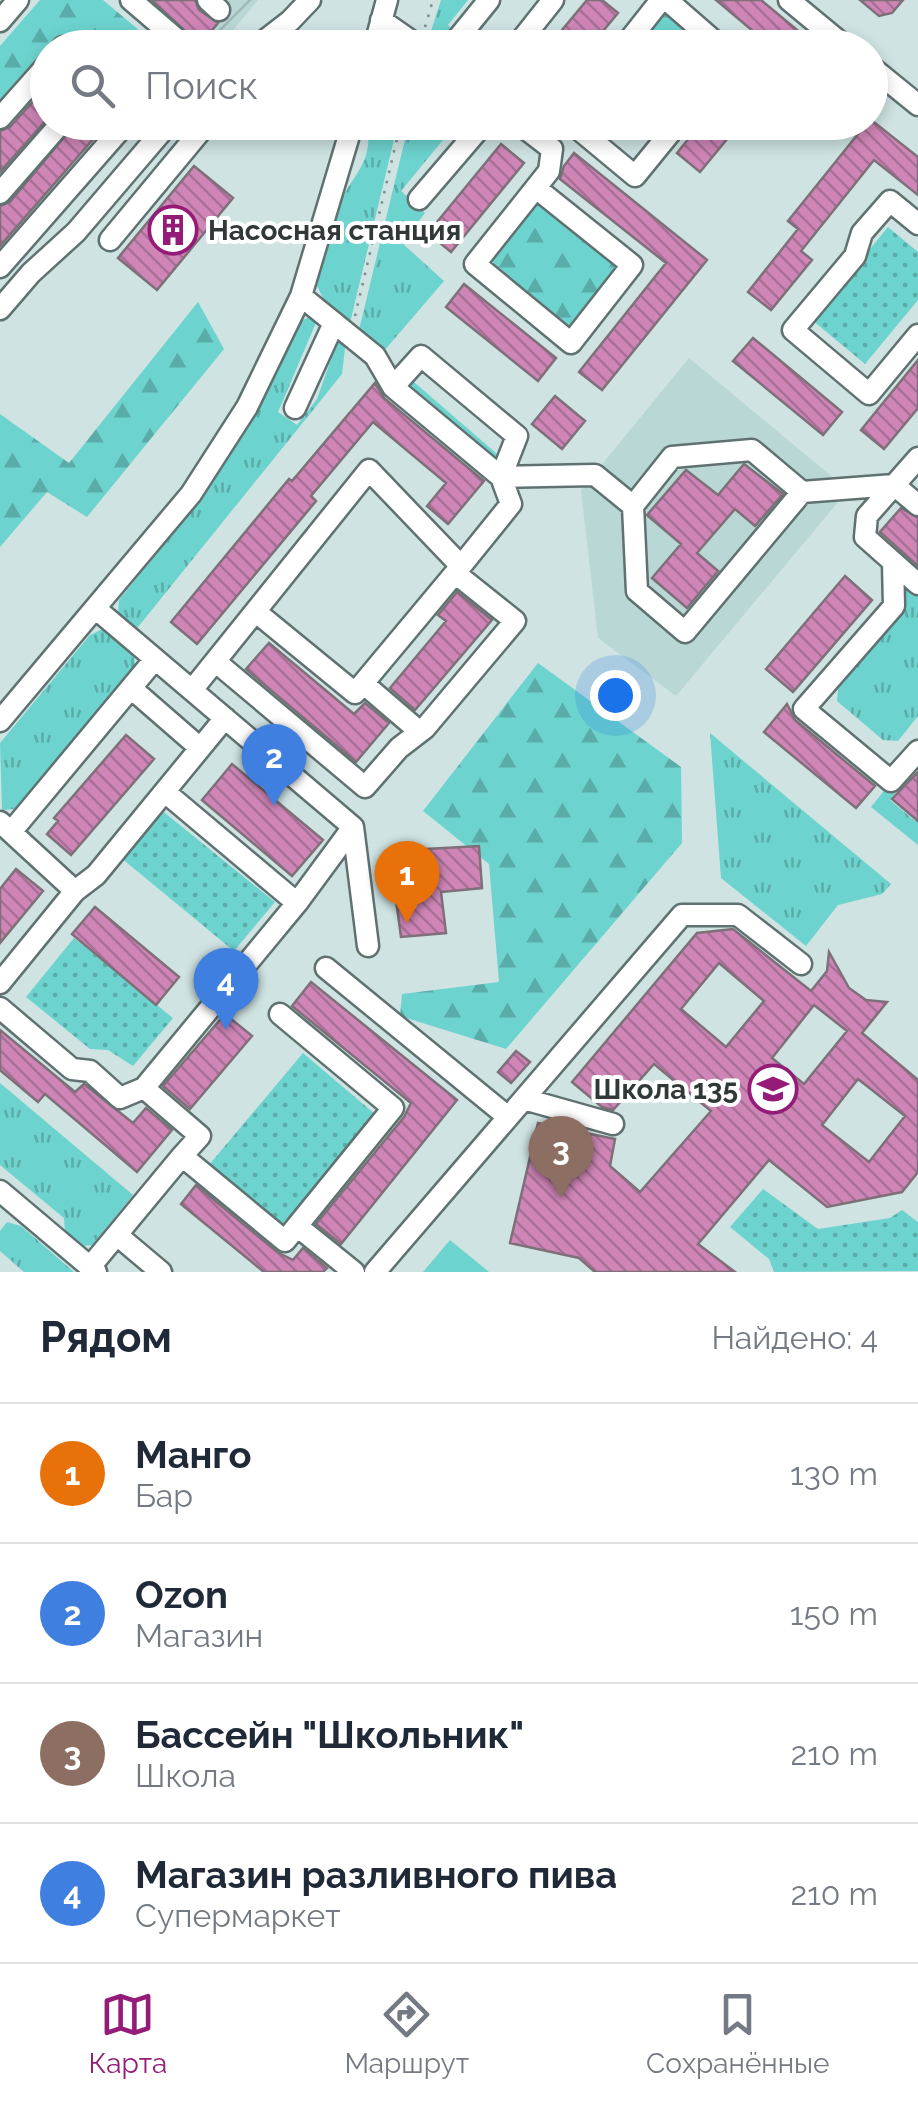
<!DOCTYPE html>
<html lang="ru">
<meta charset="utf-8">
<style>
:root{--surface:#fff;--page:#f2f2f3;--text:#1f2937;--muted:#747a83;--line:#e0e1e3;--accent:#941c78}
body{margin:0;font-family:Raleway,sans-serif;background:var(--page);color:var(--text)}
.you{position:absolute;left:615px;top:695px;width:35px;height:35px;margin:-25px;border:8px solid #fff;border-radius:50%;background:#1a73e8;box-shadow:0 0 0 15px #1a73e833}
.badge{display:grid;place-items:center;width:65px;height:65px;border-radius:50%;background:var(--accent);color:#fff;font-size:32px;font-weight:700}
.pin{position:absolute;translate:-50% -82px;filter:drop-shadow(0 2px 5px #0008)}
.pin::after{content:'';position:absolute;top:52px;width:35px;height:30px;background:inherit;clip-path:polygon(0 0,100% 0,50% 100%)}
.list{margin:0;padding:0;list-style:none}
h2{display:flex;justify-content:space-between;align-items:center;height:130px;margin:0;padding:0 40px;font-size:42px}
h2 small{font-size:32px;font-weight:400;color:var(--muted)}
.list li{display:grid;grid-template-columns:65px 1fr auto;gap:30px;align-items:center;box-sizing:border-box;height:140px;padding:0 40px;border-top:2px solid var(--line)}
.list b{display:block;font-size:38px;white-space:nowrap}
.list p{margin:0;font-size:32px;white-space:nowrap;color:var(--muted)}
.list em{font-size:32px;font-style:normal;color:var(--muted)}
.icon{flex:none;width:55px;height:55px;fill:none;stroke:currentColor;stroke-width:2;stroke-linecap:round;stroke-linejoin:round}
.map{position:relative;flex:none;width:918px;height:1272px;overflow:hidden}
.search{position:absolute;background:var(--surface);box-shadow:0 5px 15px #0003;left:30px;right:30px;top:30px;height:110px;display:flex;align-items:center;gap:25px;box-sizing:border-box;padding:0 35px;border-radius:55px;color:var(--muted);font-size:38px}
.sheet{height:690px;background:var(--surface)}
nav{display:flex;justify-content:space-around;align-items:center;box-sizing:border-box;height:140px;border-top:2px solid var(--line);background:var(--surface);font-size:28px;color:var(--muted)}
nav a{display:grid;justify-items:center;gap:5px}
nav .on{color:var(--accent)}
.map>svg:first-child{display:block}
.built{fill:#b9d7d5}
.industrial{fill:url(#industrial-furrows)}
.grass{fill:url(#grass-tufts)}
.forest{fill:url(#forest-firs)}
.park{fill:url(#park-dots)}
.pitch{fill:#6dd3ce}
.building{fill:url(#building-back-hatch);stroke:#7e6f79;stroke-width:2.5;fill-rule:evenodd}
.lines{fill:none;stroke-linecap:round;stroke-linejoin:round}
.minor-casing{stroke:#5f7271;stroke-width:25}
.path{stroke:#7c8b8a;stroke-width:2.5;stroke-dasharray:2.5 8;stroke-linecap:butt}
.minor{stroke:#fff;stroke-width:20}
.labels{text-anchor:middle;stroke-width:8;stroke-linejoin:round;paint-order:stroke}
.poi-label{font-size:28px;font-weight:bold;fill:#303938;stroke:#fff;text-anchor:start}
</style>
<div class="map">
<svg width="918" height="1272" viewBox="0 0 918 1272">
<defs>
<pattern id="industrial-furrows" width="10" height="10" patternUnits="userSpaceOnUse" patternTransform="scale(2.5)"><rect width="10" height="10" fill="#b9d7d5"/><path d="M-1 1l2-2M0 10L10 0M9 11l2-2" fill="none" stroke="#9fb9b8"/></pattern>
<pattern id="grass-tufts" width="24" height="20" patternUnits="userSpaceOnUse" patternTransform="scale(2.5)"><rect width="24" height="20" fill="#6dd3ce"/><path d="M3 7l-1-3M5 7V3M7 7l1-3M15 17l-1-3M17 17v-4M19 17l1-3" fill="none" stroke="#5aaca8"/></pattern>
<pattern id="forest-firs" width="22" height="20" patternUnits="userSpaceOnUse" patternTransform="scale(2.5)"><rect width="22" height="20" fill="#6dd3ce"/><path d="M5 1l3.5 6h-7zM16 11l3.5 6h-7z" fill="#5aaca8"/></pattern>
<pattern id="park-dots" width="8" height="8" patternUnits="userSpaceOnUse" patternTransform="scale(2.5)"><rect width="8" height="8" fill="#6dd3ce"/><path d="M2 2h.1M6 6h.1" fill="none" stroke="#5aaca8" stroke-width="1.8" stroke-linecap="round"/></pattern>
<pattern id="building-back-hatch" width="6" height="6" patternUnits="userSpaceOnUse" patternTransform="scale(2.5)"><rect width="6" height="6" fill="#cf86b7"/><path d="M-1 5l2 2M0 0l6 6M5-1l2 2" fill="none" stroke="#a86f96"/></pattern>
</defs>
<rect width="100%" height="100%" fill="#cee3e2"/>
<path class="built" d="M689,358l159,132 -172,206 -78,-58 -17,-148z"/>
<path class="industrial" d="M120,0h138l-40,48 -41,-1z"/>
<path class="grass" d="M441,0h27l-20,25 6,6 -9,12 -11,3 -6,-6z
M367,123h31l-48,200 -25,-21 -11,-22c8,-24 13,-54 25,-77 15,-29 35,-42 28,-80z
M409,123h48l-56,68 24,22 -23,30 42,38 -60,70 -25,-21z
M307,318h11l-40,94 19,13 20,-26 23,-65 6,6 -4,34 -208,258 -16,-17 1,-15 91,-113 64,-107 26,-58z
M407,376l97,84 -4,11 -101,-85z
M898,577l20,12v127l-20,25 -15,-1 -46,-39 1,-12 62,-74z
M103,629l8,2 23,21 1,14 -120,143 -13,1 -2,-67 90,-108z
M710,733l181,151 -9,10 -44,11 -32,41 -85,-68z
M888,786l8,6 -6,8 25,21 3,-2v26l-47,-38z
M0,1083l133,112 -41,50 -10,1 -17,-15 -1,-13 -64,-53z
M7,1222l14,4 53,46h-50l-24,-21v-20z"/>
<path class="forest" d="M40,0h63l56,47h-86l-9,-7 -7,7 -9,1 -1,10 -47,54v-66z
M663,11l31,26 -8,10 -52,1z
M539,203l79,66 -48,58 -79,-66z
M198,302l26,47 -137,168 -40,-25 -47,55v-133l69,49z
M538,663l143,104 1,76 -176,206 -106,-33 2,-22 97,-12 -10,-118 -66,-53z"/>
<path class="park" d="M888,227l30,25v48l-53,64 -53,-44z
M160,809l115,93 -41,49 -114,-94z
M74,938l99,80 -40,48 -25,-16 -18,-1 -64,-52z
M303,1053l73,62 -94,111 -73,-61z
M763,1189l55,40 72,-11 12,-8 16,12v49l-144,1 -5,-13 -39,-32z"/>
<path class="pitch" d="M450,1240l39,32h-66z"/>
<path class="building" d="M152,0h43l4,10 19,13 -18,22z
M587,0h15l16,13 -29,35h-42z
M716,0h45l48,40 -7,8h-29z
M860,0h43l-11,13 -13,3z
M48,85v33l-48,54v-41l10,-4z
M870,119l48,38v38l-44,-35 -73,91 11,9 -41,50 -23,-18 50,-63 -10,-8z
M77,122h31l-108,124v-40l10,-4z
M702,122h39l-41,50 -23,-19z
M501,144l23,19 -73,89 -23,-19z
M574,153l133,107 -105,130 -23,-18 87,-109 -106,-84 4,-13z
M194,166l39,32 -76,92 -39,-32z
M464,284l92,74 -18,23 -92,-74z
M753,338l89,74 -19,23 -90,-74z
M918,360v48l-34,41 -23,-19z
M375,383l9,15 100,83 -36,43 -21,-18 19,-23 -73,-61 -62,74 5,5 -119,143 -26,-22 118,-143 3,2z
M555,396l30,25 -23,28 -30,-25z
M744,464l39,30 -28,32 -20,-17 -38,44 21,18 -31,37 -35,-30 29,-34 -34,-29 39,-45 32,25z
M901,508l17,10v48l-38,-34z
M845,576l27,24 -79,92 -27,-23z
M457,592l35,28 -77,90 -25,-22 56,-67 -8,-6z
M269,643l85,71 11,-11 24,20 -33,39 -110,-93z
M787,704l8,16 80,66 -19,22 -92,-76z
M126,735l28,24 -83,96 -24,-21 11,-13 -4,-3z
M232,764l91,76 -31,36 -90,-76z
M918,772v49l-26,-22z
M479,846l3,42 -41,4 5,41 -45,4 -9,-67 16,-20z
M16,869l27,22 -43,52v-54z
M95,907l84,70 -23,28 -84,-71z
M733,929l78,62 16,-20 2,-19 20,36 17,12 21,2 -25,31 56,47v92l-16,20 -75,15 -58,-47 -71,84 37,28h-140l-16,-14 -69,-15 28,-120 77,16 -5,27 30,26 71,-81 -57,-47 -41,46 -11,-3 -30,-25 125,-149zM719,963l45,38 -38,46 -45,-38zM814,1005l33,26 -43,53 -32,-26zM858,1079l47,37 -36,46 -47,-37z
M311,982l146,118 -116,144 -25,-20 88,-107 7,-14 -119,-97z
M225,1014l27,22 -62,73 -27,-23z
M0,1030l75,62 9,-8 49,39 13,-15 26,22 -35,42 -92,-78 -7,8 -38,-32z
M516,1051l14,11 -19,21 -13,-11z
M196,1185l81,67 16,8 10,-12 24,20 -4,4h-59l-83,-68z"/>
<g class="lines">
<g class="minor-casing">
<path id="minor" d="M131,0l56,48
M208,0l11,10
M667,0l55,48
M789,0l58,48
M381,20l40,28
M0,21l18,-21
M62,48l1,-1
M255,48l35,-27 20,-21
M374,48l13,-48
M450,48l39,-48
M515,48l38,-48
M623,48l38,-48
M870,66l48,39
M0,118l48,-54
M517,122l35,27 -3,22 -74,93 96,79 61,-78 -96,-77
M570,122l65,54 44,-54
M0,193l62,-71
M419,199l66,-77
M918,224l-28,-23 -28,32 -7,23 -62,74 76,64 49,-59
M110,240l98,-118
M0,267l127,-145
M0,309l31,-36 45,-41 94,-110
M393,387l28,-31 96,80 -16,41 94,-2 38,31
M295,408l39,-85
M918,458l-51,58 -2,21 53,47
M802,492l-50,-42 -80,7 -39,49 4,85 48,41 117,-140 92,-7 24,20
M893,562l1,44 -90,103 87,72 27,-30
M95,608l258,219 15,119
M256,612l99,81 106,-127
M216,662l149,125 34,-39 26,-20 90,-107 -60,-48
M364,684l56,48
M131,688l69,60
M192,690l177,-220 92,96 50,-62 -10,-27 -108,-90 -18,-31 -74,-60
M0,721l191,-227 56,-87 54,-111 52,-174
M165,792l132,111
M0,822l75,69
M11,832l144,-173
M326,968l182,149
M0,983l75,-92 21,-16 129,-157
M0,1008l72,61 18,2 30,27 24,-10 153,-185 56,-76
M280,1014l113,94 -96,118 57,46
M144,1088l56,48 -18,20
M524,1099l89,25
M0,1191l96,81
M117,1235l44,37
M90,1267l92,-111 103,85 12,-15
M375,1272l307,-357h56l63,49"/>
</g>
<path class="path" d="M425,27l8,-27
M355,316l46,-194"/>
<use href="#minor" class="minor"/>
</g>
<defs>
<g id="building-ring" transform="scale(2.5)"><circle r="9.5" fill="#fff" stroke="#941c78" stroke-width="1.5"/><path d="M-4-6H4V6H1V3H-1V6H-4ZM-2.5-4.3h1.7v1.8h-1.7ZM.8-4.3h1.7v1.8H.8ZM-2.5-1h1.7V.8h-1.7ZM.8-1h1.7V.8H.8Z" fill="#941c78"/></g>
<g id="school-ring" transform="scale(2.5)"><circle r="9.5" fill="#fff" stroke="#941c78" stroke-width="1.5"/><path d="M0-5L7-2L0 1L-7-2ZM-4 1L0 2.5L4 1V4Q0 6-4 4Z" fill="#941c78"/></g>
</defs>
<g fill-rule="evenodd">
<use href="#building-ring" x="173" y="230"/>
<use href="#school-ring" x="773" y="1089"/>
</g>
<g class="labels">
<g class="poi-label">
<text x="208" y="240">Насосная станция</text>
<text x="738" y="1099" text-anchor="end">Школа 135</text>
</g>
</g>
</svg>
<div class="you"></div>
<div class="pin badge" style="left:407px;top:923px;background:#e8710a">1</div>
<div class="pin badge" style="left:274px;top:806px;background:#3f7fe0">2</div>
<div class="pin badge" style="left:561px;top:1198px;background:#8d6e63">3</div>
<div class="pin badge" style="left:226px;top:1030px;background:#3f7fe0">4</div>
<div class="search"><svg class="icon" aria-label="search" viewBox="0 0 24 24"><circle cx="10" cy="10" r="6"/><path d="M15 15l6 6"/></svg>Поиск</div>
</div>
<section class="sheet">
<h2>Рядом<small>Найдено: 4</small></h2>
<ul class="list">
<li><span class="badge" style="background:#e8710a">1</span><div><b>Манго</b><p>Бар</p></div><em>130 m</em></li>
<li><span class="badge" style="background:#3f7fe0">2</span><div><b>Ozon</b><p>Магазин</p></div><em>150 m</em></li>
<li><span class="badge" style="background:#8d6e63">3</span><div><b>Бассейн &quot;Школьник&quot;</b><p>Школа</p></div><em>210 m</em></li>
<li><span class="badge" style="background:#3f7fe0">4</span><div><b>Магазин разливного пива</b><p>Супермаркет</p></div><em>210 m</em></li>
</ul>
</section>
<nav>
<a class="on"><svg class="icon" aria-label="map" viewBox="0 0 24 24"><path d="M3 6l6-2 6 2 6-2v14l-6 2-6-2-6 2zM9 4v14M15 6v14"/></svg>Карта</a>
<a><svg class="icon" aria-label="directions" viewBox="0 0 24 24"><path d="M12 3l9 9-9 9-9-9zM9 14v-3h6M13 9l2 2-2 2"/></svg>Маршрут</a>
<a><svg class="icon" aria-label="saved" viewBox="0 0 24 24"><path d="M7 4h10v16l-5-4-5 4z"/></svg>Сохранённые</a>
</nav>
